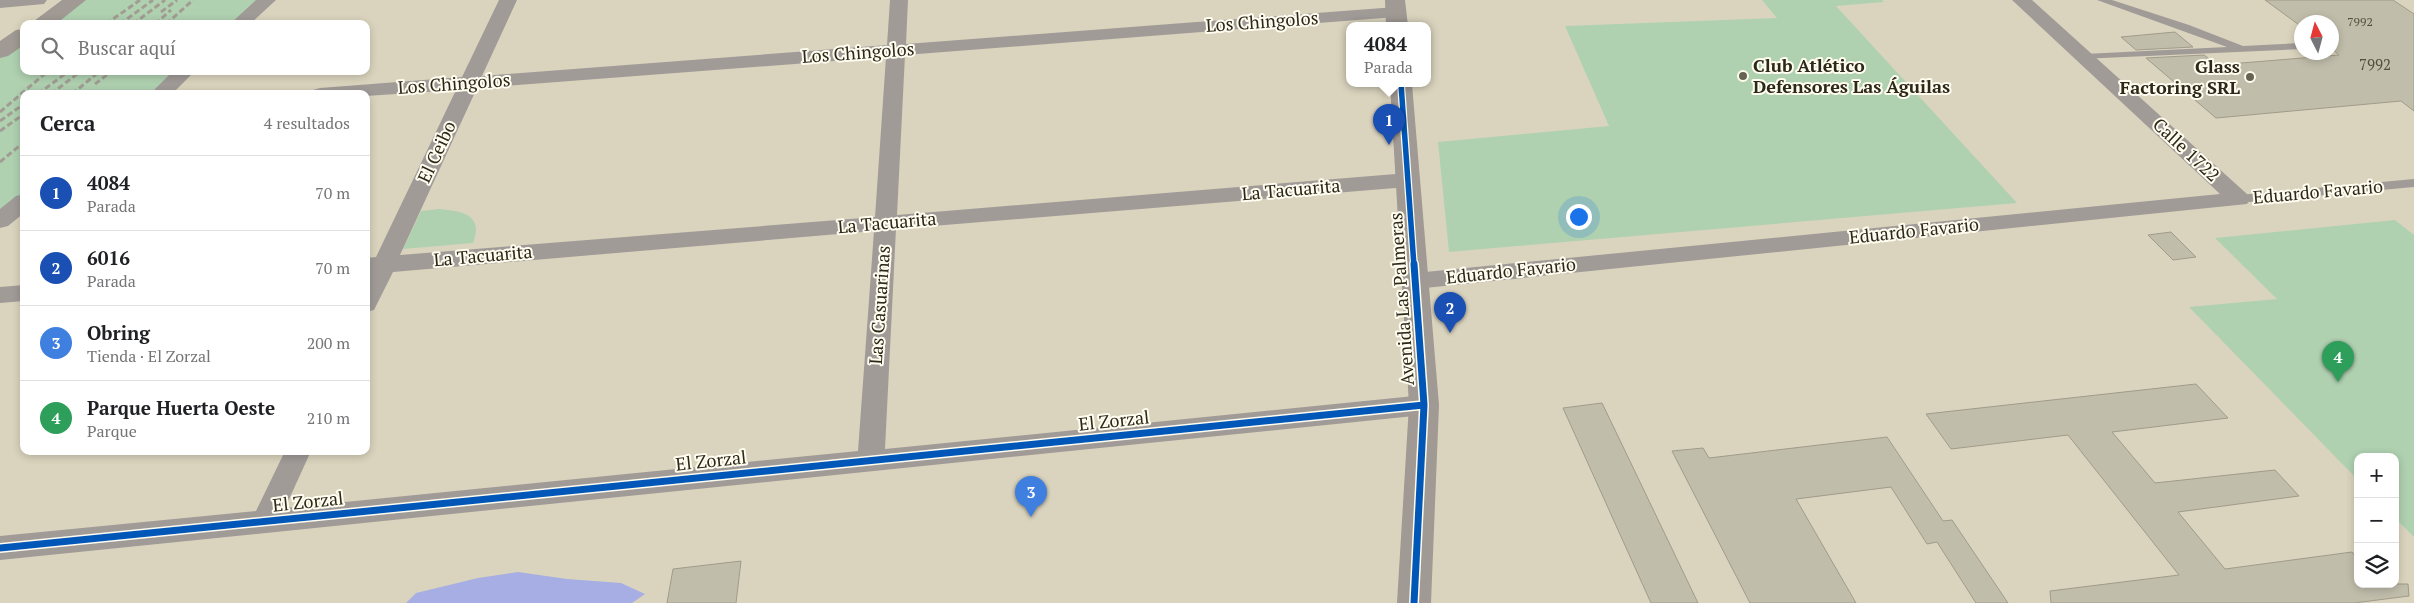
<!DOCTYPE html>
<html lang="es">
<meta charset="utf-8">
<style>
:root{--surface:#fff;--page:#f6f6f6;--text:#202124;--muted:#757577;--line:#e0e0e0;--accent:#686452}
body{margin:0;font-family:"PT Serif",serif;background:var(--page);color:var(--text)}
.controls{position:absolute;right:15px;bottom:15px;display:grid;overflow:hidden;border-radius:10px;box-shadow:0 2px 8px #0003}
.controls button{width:45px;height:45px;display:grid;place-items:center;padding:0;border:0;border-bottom:1px solid var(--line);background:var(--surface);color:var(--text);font:25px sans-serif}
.compass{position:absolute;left:2294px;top:15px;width:45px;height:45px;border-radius:50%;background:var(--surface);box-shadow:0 2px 8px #0003;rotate:354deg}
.you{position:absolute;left:1578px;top:216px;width:18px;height:18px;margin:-12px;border:4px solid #fff;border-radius:50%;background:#1a73e8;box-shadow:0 0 0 8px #1a73e833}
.badge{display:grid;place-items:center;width:32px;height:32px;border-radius:50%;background:var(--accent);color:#fff;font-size:16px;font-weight:700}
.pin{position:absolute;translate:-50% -41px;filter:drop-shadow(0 1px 2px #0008)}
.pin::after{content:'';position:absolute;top:26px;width:18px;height:15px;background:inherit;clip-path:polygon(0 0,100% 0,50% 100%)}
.popup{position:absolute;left:1346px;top:22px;width:85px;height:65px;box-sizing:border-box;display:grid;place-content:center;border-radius:10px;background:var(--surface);filter:drop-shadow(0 1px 4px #0005);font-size:16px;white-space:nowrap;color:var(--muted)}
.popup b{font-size:19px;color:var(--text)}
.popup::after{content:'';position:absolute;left:50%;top:100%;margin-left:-10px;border:10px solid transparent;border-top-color:var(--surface)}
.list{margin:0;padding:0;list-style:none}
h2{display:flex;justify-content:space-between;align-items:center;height:65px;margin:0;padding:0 20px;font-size:21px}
h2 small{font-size:16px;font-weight:400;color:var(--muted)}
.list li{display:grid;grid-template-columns:32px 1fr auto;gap:15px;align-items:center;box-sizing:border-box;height:75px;padding:0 20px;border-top:1px solid var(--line)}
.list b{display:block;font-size:19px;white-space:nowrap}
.list p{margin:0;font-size:16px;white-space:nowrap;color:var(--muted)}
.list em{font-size:16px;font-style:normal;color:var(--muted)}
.icon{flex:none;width:28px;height:28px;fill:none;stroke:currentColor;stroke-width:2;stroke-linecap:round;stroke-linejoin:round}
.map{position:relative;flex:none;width:2414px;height:603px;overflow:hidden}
.search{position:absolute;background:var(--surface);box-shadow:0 2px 8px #0003;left:20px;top:20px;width:350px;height:55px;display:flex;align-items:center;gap:12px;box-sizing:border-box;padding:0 18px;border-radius:10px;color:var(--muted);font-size:19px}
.panel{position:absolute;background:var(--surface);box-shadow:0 2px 8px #0003;left:20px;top:90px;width:350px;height:365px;border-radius:10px}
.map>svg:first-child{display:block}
.green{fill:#afd1b0}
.water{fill:#a6aee4}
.building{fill:#c1bdab;stroke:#a09b8a}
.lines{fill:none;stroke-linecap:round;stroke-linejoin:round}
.service{fill:#a19b98;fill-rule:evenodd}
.minor{fill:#a19b98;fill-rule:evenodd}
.secondary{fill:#a09994;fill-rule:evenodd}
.rail{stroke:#a29d93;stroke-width:3;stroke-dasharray:6 3;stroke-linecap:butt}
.cycleway-far1-casing{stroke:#fffcf0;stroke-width:8}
.cycleway-casing{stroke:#fffcf0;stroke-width:10}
.cycleway-far1{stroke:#0057b8;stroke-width:5.5}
.cycleway{stroke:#0057b8;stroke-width:7}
.poi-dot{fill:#686452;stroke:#fffcf0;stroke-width:2}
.labels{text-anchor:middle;stroke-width:4;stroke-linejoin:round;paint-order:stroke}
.far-number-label{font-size:12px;fill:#524f3e}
.number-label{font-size:15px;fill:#524f3e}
.street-label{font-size:18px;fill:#2b2818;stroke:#fffcf0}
.poi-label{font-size:18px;font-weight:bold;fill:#2b2818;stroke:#fffcf0;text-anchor:start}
</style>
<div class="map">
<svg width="2414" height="603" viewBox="0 0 2414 603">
<rect width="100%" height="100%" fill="#dad4be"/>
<path class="green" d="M76,0h191l-28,24h-198z
M1762,0h120l2,2 -48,4 181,197 -568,49 -11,-110 171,-16 -44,-100 212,-8z
M24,35v36h161l-25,23h-136v107l-24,20v-170z
M439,209c24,2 45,6 34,34l-70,6 18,-38z
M2395,220l19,15v302l-19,-19v-61h-37v23l-169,-173 88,-8 -62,-61z"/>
<path class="water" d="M518,572l49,7 54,4 24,11 -13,9h-226l10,-10 62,-15z"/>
<path class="building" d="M2265,0h128l21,14v97l-13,-10 -185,17 -70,-60 58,-3 13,10 122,-10 -7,-6v-27h-30v5z
M2175,32l18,15 -57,3 -15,-13z
M2171,232l25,25 -23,3 -25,-25z
M2196,384l32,34 -116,14 43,51 120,-13 24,26 -121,16 47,57 127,-17 6,7v25h50l1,12 -55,7h-303l-1,-12 129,-16 -111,-140 -117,14 -25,-35z
M1602,403l37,77 59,123h-47l-88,-195z
M1887,437l56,84 9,-1 56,83h-32l-39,-61 -10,2 -36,-57 -95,12 60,104h-106l-78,-152 31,-3 6,10z
M741,561l-5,42h-69l6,-34z"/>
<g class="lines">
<path class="service" d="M2097,0h15l77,25 54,21 57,-3 2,6 -222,10 -1,-2 5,-3 143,-7z
M2414,179v8l-175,16 -6,-4 6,-4z"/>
<path class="minor" d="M0,0h47l-3,4 -44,4z
M256,0h20l-26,24h-20z
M499,0h18l-35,76 405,-31 3,-45h18l-2,44 490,-37 6,1 3,4 -3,4 -6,1 -491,38 -8,160 511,-42 8,2 3,5 -3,5 -8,2 -512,42 -11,220 539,-54 9,3 4,7 -4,7 -9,3 -1424,145v-24l256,-25 29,-60h26l-26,57 573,-57 16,-220 -481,41 -19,38 -8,2v-33l3,-5h-3v-16l10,-1 80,-167 -90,6v-2h-56l3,-4 7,-2 142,-11zM886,57l-11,160 -475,38 77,-167z
M2012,0h20l215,194 3,5 -3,5 -832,85 -8,-2 -4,-6 4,-6 8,-2 805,-79z
M173,71h22l-23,23h-22z
M24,194v19l-16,13 -8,2v-19l16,-13z
M24,285v16l-24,2v-16z"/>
<path class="secondary" d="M62,0h24l-30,24h-26z
M1385,0h20l3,26h-22z
M24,29v16l-16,11 -8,2v-17l16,-11z
M1390,84h22l27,321 -8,198h-34l12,-198z"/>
<path class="rail" d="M161,12l16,-12
M106,24l34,-24
M120,24l33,-24
M133,24l32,-24
M155,24l16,-14
M166,24l27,-24
M95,84l17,-13
M38,94l31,-23
M51,94l30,-23
M72,94l28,-23
M0,112l48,-41
M0,121l24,-17
M0,131l24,-17
M0,162l24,-20"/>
<g class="cycleway-far1-casing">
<path id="cycleway-far1" d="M1401,84l13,182"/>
</g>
<g class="cycleway-casing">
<path id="cycleway" d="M1414,264l10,141 -10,198
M0,548l1424,-143"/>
</g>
<use href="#cycleway-far1" class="cycleway-far1"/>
<use href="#cycleway" class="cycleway"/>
</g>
<g class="poi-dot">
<circle cx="1743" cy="76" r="5"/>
<circle cx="2250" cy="77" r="5"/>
</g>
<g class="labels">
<g class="far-number-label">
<text x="2360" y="26">7992</text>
</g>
<g class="number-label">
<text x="2375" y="70">7992</text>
</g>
<g class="street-label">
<text transform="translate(1262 22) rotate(-4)" y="6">Los Chingolos</text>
<text transform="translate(858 53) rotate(-4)" y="6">Los Chingolos</text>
<text transform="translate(454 84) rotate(-4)" y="6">Los Chingolos</text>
<text transform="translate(2186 150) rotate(43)" y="6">Calle 1722</text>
<text transform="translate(437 152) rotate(-65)" y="6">El Ceibo</text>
<text transform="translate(1291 190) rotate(-5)" y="6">La Tacuarita</text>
<text transform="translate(2318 192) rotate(-5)" y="6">Eduardo Favario</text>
<text transform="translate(887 223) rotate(-5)" y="6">La Tacuarita</text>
<text transform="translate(1914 231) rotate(-6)" y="6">Eduardo Favario</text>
<text transform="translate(483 256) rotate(-5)" y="6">La Tacuarita</text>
<text transform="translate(1511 271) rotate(-6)" y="6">Eduardo Favario</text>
<text transform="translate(1402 299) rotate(-94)" y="6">Avenida Las Palmeras</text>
<text transform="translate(880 305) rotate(-86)" y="6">Las Casuarinas</text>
<text transform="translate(1114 421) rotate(-6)" y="6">El Zorzal</text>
<text transform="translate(711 461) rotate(-6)" y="6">El Zorzal</text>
<text transform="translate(308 502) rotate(-6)" y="6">El Zorzal</text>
</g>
<g class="poi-label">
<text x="1753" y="72">Club Atlético<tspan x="1753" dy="21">Defensores Las Águilas</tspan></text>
<text x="2240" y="73" text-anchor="end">Glass<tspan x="2240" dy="21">Factoring SRL</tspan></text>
</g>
</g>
</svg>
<div class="controls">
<button>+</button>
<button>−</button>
<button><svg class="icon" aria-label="layers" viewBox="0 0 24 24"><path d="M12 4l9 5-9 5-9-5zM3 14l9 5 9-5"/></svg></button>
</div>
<svg class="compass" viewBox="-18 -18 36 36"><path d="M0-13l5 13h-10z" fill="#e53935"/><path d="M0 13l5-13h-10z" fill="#757577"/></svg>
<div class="you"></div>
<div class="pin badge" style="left:1389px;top:145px;background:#1a4fb4">1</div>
<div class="popup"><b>4084</b>Parada</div>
<div class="pin badge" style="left:1450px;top:333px;background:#1a4fb4">2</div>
<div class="pin badge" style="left:1031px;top:517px;background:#3f7fe0">3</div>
<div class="pin badge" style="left:2338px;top:382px;background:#2e9e5b">4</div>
<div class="search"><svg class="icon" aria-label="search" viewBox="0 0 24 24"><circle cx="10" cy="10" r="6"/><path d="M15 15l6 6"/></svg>Buscar aquí</div>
<section class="panel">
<h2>Cerca<small>4 resultados</small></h2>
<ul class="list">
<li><span class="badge" style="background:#1a4fb4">1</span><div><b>4084</b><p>Parada</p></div><em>70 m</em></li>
<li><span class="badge" style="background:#1a4fb4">2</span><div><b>6016</b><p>Parada</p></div><em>70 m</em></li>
<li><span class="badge" style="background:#3f7fe0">3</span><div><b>Obring</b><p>Tienda · El Zorzal</p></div><em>200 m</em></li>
<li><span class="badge" style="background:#2e9e5b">4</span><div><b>Parque Huerta Oeste</b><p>Parque</p></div><em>210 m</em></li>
</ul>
</section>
</div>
